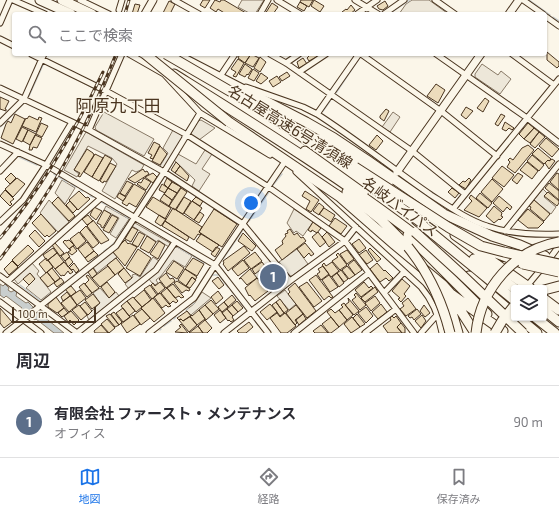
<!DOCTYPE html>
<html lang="ja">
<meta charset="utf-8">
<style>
:root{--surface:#fff;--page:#f2f2f3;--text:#2b2b33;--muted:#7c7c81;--line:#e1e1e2;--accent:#1a73e8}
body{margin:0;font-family:"Exo 2","Noto Sans JP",sans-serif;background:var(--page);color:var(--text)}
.controls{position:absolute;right:12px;bottom:12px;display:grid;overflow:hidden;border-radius:4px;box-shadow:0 1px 3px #0004}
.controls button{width:36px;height:36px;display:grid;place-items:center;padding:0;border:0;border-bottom:1px solid var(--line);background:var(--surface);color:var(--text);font:20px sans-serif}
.scale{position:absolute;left:12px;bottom:10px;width:84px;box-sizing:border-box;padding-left:4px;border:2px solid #4a3520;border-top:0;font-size:11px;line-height:14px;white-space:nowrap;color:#4a3520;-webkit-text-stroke:3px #fbf6e9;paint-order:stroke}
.you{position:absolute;left:251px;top:203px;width:14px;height:14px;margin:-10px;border:3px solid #fff;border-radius:50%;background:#1a73e8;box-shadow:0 0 0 6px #1a73e833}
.badge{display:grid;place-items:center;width:26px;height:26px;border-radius:50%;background:var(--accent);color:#fff;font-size:13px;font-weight:700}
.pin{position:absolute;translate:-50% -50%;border:2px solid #fff;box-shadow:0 1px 4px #0006}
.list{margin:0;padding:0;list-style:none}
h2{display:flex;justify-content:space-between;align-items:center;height:52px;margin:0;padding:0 16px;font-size:17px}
h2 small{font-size:13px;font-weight:400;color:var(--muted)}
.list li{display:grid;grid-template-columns:26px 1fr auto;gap:12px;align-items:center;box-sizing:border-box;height:72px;padding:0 16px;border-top:1px solid var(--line)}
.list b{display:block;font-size:15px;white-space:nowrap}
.list p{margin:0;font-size:13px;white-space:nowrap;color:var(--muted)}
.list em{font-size:13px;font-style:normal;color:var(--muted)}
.icon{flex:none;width:22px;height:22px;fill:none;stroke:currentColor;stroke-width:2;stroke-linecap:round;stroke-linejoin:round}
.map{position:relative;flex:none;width:559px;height:333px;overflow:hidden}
.search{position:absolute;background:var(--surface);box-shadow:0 1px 3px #0004;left:12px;right:12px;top:12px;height:44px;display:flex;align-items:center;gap:10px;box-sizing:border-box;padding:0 14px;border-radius:4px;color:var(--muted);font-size:15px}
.sheet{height:124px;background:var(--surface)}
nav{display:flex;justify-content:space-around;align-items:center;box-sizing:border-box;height:56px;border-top:1px solid var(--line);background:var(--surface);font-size:11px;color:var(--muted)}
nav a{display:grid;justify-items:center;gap:2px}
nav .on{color:var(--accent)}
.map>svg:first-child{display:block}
.parking{fill:#ede7d9;stroke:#887966}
.water{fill:#c9cecd;stroke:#887966}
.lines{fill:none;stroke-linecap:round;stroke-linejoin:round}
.stream{stroke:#c9cecd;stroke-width:1.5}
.building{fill:#ecdcbc;stroke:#4a3520}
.street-casing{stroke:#4a3520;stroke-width:7}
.secondary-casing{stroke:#4a3520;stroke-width:9}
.highway-casing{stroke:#4a3520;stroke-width:11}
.street{stroke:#fbf6e9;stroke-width:5}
.secondary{stroke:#fbf6e9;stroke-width:7}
.highway{stroke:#fbf6e9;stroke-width:9}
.rail-casing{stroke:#4a3520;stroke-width:3}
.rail{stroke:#fbf6e9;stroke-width:1.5;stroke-dasharray:4.5;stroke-linecap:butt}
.highway-bridge-casing{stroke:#4a3520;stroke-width:11;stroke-linecap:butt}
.highway-bridge{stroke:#fbf6e9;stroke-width:9}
.labels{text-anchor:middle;stroke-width:3;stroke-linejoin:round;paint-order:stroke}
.street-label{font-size:15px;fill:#4a3520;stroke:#fbf6e9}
.quarter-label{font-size:17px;fill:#4a3520;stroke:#fbf6e9}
</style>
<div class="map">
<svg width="559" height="333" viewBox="0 0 559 333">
<rect width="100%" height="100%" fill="#fbf6e9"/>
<path class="parking" d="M242,0h22l-9,14h-4l-13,-7z
M412,0h17l18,13 -1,1h-47l7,-10z
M482,64l16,11 3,-4 10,8 -11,15 -25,-17v-3z
M104,112l50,27 -10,17 -48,-26 -1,-3z
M393,112l7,5 -10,15 -8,-5z
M201,120l14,8 -16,12 -7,-4 -1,-3 7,-12z
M173,130l8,4 1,4 -17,29 -3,1 -2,-2 8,-13 -5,-5z
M86,132l58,33 -3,5 -5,2 -4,-2 -17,29 -13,-8 15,-27 -5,-6 -24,-12 -14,24 5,4 -2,3 -13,-7z
M205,150l7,4 -10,15 8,5 -11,17 -7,-5 3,-6 -21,-20 4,-6 18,10z
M62,180l13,8 -10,16 -10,-11z
M543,189l4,4 -3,4 12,10 -5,7 -17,-14z
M49,200l20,22 -11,10 -18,-19z
M106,206l23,13 -13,19 -6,-4 9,-16 -15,-8z
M294,209l19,13 -10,14 -7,-5 -2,2 -7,-10z
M135,223l35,20 -1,4 -11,-7 -1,2 -25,-16z
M177,247l15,9 -7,11 -12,-7 -12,16 -5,4 2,3 -3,2 -2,-2h-1l-3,-4 8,-7 17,-24z
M297,249l11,15 -16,12h-2l-11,-14z
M112,251l5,6 -20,16 -4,-6z
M153,257l6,4 -5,7 -25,21 -4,-5 8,-7 -1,-2 3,-1 5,3z
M32,263l7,8 -2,3 14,18 -10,8 -15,-12 9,-9 -5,-6 -12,11 -4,-5z
M100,288l9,10 7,-6 3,4 -30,24 -2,-4 13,-13 -7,-10z
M285,290l11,14 -7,6 -12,-14z
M202,292l9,6 -20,17 -5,-5 8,-6z"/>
<path class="water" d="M0,284l3,2 2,-2 4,4 -1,2 3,2 4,-2 2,1 -1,5 10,7 2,-1 9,9 7,3 -1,2 21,17h-10l-18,-14 -1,1 -14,-10 1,-2 -16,-12 -2,2 -4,-3z"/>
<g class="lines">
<path class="stream" d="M529,0l21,15
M389,14l21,-14
M553,17l6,4
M48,56l1,-2
M336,93l22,-33
M29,96l14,-31
M323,111l7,-10
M0,127l23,-23
M19,157l18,8
M54,174l13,8
M71,184l5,3
M273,185l9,-11
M80,190l3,1
M90,196l3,1
M101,202l6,3
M111,208l9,5
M125,216l3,2
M249,221l20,-29
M116,240l13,-19
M110,247l4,-4
M178,247l13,8
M104,251l3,-2
M193,256l12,7
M223,259l19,-28
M89,264l10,-9
M20,285l21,16
M231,290l3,4
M200,293l12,-18h7l9,12
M238,299l7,9
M43,300l7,-6
M193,304l1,-1
M186,310l2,-2
M252,317l6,8
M174,319l2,-2
M164,326l7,-5
M160,330l1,-1"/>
</g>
<path class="building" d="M203,0h7l-5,8 -5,-3z
M215,0l5,2 1,-2h3l22,13 -1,1h-19l-8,-5 -2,3 -6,-4z
M301,0h12l-4,7 -9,-5z
M314,0l10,6 -4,6 -9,-6z
M169,1l6,3 -5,10h-5l-2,-1z
M385,1l3,5 -5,4 -4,-1 -2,-3z
M300,2l7,4 -3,5 -7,-4z
M272,3l6,4 -5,7h-8z
M135,4l5,1 -3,9h-5z
M351,5l4,5 -5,4h-7l-1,-2 4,-3 1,1z
M547,52l12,10v4l-2,2 -10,-8z
M240,54h11l-6,9 -7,-5z
M251,54l8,4 -6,9 -8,-4z
M308,54h7l2,3 -8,4 -2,-3 2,-2z
M260,57l6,5 -6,10 -6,-4z
M303,58l4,6 -8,4 -2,-6z
M238,59l6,4 -8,14 -3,-1 3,-4 -5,-3z
M245,64l7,5 -4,6 -1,-1 -2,3 -6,-3z
M253,69l6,4 -5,8 -6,-3z
M287,72l3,4 -8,5 -3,-4z
M261,73l7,5 -7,6 -5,-3z
M277,76l4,6 -8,5 -4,-6z
M436,84l9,6 -7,13 -11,-7z
M0,97l9,4 -4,8h1v2l-6,-2z
M485,98l4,3 -6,11 -6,-4z
M466,107l7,4 -7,8 -5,-4z
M386,109l3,2 -5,10 -4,-3v-2z
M15,114l10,5 -12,25 -12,-6 5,-14 2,-3 3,2z
M501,114l4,2 -7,10 -3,-2z
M29,116l9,4 1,-3 3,1 -6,14 -14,-6 4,-8 1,1z
M505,122l9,6 -2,2 -3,-2 -3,3 -4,-2z
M41,123l7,3 -6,11 -6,-3z
M528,123l6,5 -10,11 -5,-5z
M22,127l6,3 -6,12 -6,-3z
M534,128l5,4 -9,11 -6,-4z
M28,130l8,4 -6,11 -7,-4z
M539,132l6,5 -10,11 -5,-4z
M35,135l7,3 -5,10 -4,-1 -1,3h-3l1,-5z
M377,135l6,6 -7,9 -7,-5z
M546,138l13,11 -7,8 -13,-11z
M154,142l6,3 -7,14 -3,-1 2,-3 -4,-2z
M528,145l6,5 -19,23 -8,-6 3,-5 -2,-2 2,-2 3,2 9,-12z
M160,146l7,8 -7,11 -8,-4z
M538,148l13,11 -2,2 -1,-1 -4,4 -12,-10z
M87,149l6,4 1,2 -14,22 -2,-1 2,-3 -6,-3z
M95,154l8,4 -11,19 -8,-5z
M105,155l7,4 -13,22 -7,-4z
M532,155l12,10 -5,6 -12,-10z
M552,159l3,2 -6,8 -4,-6 3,-3 1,1z
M176,162l4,4 -5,7 -4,-3z
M527,162l11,9 -6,8 -12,-9z
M110,163l6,3 -8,13 -2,3 -2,-1 -1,2 -3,-2z
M180,166l9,10 -2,5 -12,-8z
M502,166l12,9 -10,12 -12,-9z
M143,169l2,3 2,-1 2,3 -14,9 -7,-4z
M11,173l5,5 -6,6 -5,-5z
M153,173l4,4 -4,6 -8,-6z
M518,173l5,3 -6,8 -5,-4z
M557,173l2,1v16l-9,-8z
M17,178l8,6 -12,13 -8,-8z
M144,178l7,4 -5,8 -9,-6 2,-2 2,1z
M167,178l5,4 -4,6 -4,-4z
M469,178l2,2 -5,9 -7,-4 4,-4 2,1z
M492,179l11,10 -11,13 -11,-10z
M127,181l6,3 -8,12 -5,-3z
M172,182l9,5 -4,6 -9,-5z
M549,183l10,8v9l-14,-12z
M134,184l12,7 -10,16 -7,-4 -2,3 -5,-3z
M162,184l6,4 -3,5 -6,-3z
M168,188l9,5 -5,7 -8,-6z
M181,188l6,4 -12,18 -6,-4z
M452,188l7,5 -4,5 -7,-6z
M5,190l9,9 -4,3 2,2 -2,2 -10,-10z
M79,191l7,7 2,-1 2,2 -12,11 -9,-10z
M305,191l14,9 -8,12 -5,-3 4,-8 -8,-5z
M548,192l11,9v2l-2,3 -13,-10z
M119,193l7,4 -3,4 -6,-4z
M480,193l12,10 -4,5 -12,-10z
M164,194l8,6 -3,6 -9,-6z
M471,195l16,13 -8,9 -15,-7 8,-9 -3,-3z
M499,196l13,11 -2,3 -3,-3 -4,5 -10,-9z
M58,197l17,19 -6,5 -17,-18z
M153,197l18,11 -6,11 -19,-12z
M184,197l7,4 -8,13 -7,-4z
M196,197l7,4 -3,5 -8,-5z
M534,200l16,14 -6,7 -14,-12 1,-2 -2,-1z
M70,201l7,8 -4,4 -7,-8z
M192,201l10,7 -8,12 -10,-7z
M319,203l5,4 -5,8 -6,-4z
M494,206l8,7 -1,3 2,1 -3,3 -1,-1 -5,4 -8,-7z
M94,207l8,4 -6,9 -6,-5z
M173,208l29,19 -3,5 2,2 -1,1 -2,-1 -4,6 -29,-19z
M324,208l11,7 -4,7 -12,-8z
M214,209l23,15 -15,23 -23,-15z
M528,209l16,13 -6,6h-10l-10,-8z
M104,210l7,4 -8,14 -2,-1v-2l-4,-2z
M200,212l4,3 -5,8 -5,-3z
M41,214l15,17 -7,6 -2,-2 -2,2 -13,-14z
M88,215l5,6 -6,4 -5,-6z
M112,215l6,3 -9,15 -6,-3z
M159,215l7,4 -5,7 -6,-4z
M335,218l12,8 -6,8 -12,-8z
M93,220l16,20 -8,4 -14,-18z
M165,221l24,16 -2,4 -25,-15z
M313,222l8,6 -4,5 -5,-3 -1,2 -3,-2z
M86,226l13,17 -6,5 -13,-16z
M132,227l6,3 -7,12 -6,-3z
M290,229l4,6 3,-2 4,5 2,-1 3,4 -24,19 -7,-10 8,-6 -1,-3 4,-5 -1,-2 3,-1 -1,-2z
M35,230l10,11 -6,6 -10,-11z
M79,232l7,9 -9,8 -7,-10z
M139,232l6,3 -7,12 -6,-3z
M318,232l8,10 -6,5 -8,-10z
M327,232l8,10 -6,5 -7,-10z
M243,233l13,13 -4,5 -14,-10z
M201,234l18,11 -6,7 -17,-11z
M147,236l9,6 -7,11 -9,-5z
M359,239l7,9 -7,5 -7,-9z
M65,240l1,1 3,-1 5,5 -5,4 -6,-7z
M125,240l3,4 1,-1 8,4 -12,19 -12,-14z
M159,241l6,4 -7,14 -8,-5z
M87,242l7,9 -9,7 -7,-9z
M55,243l9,10 -4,3 -8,-11z
M305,243l9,11 -3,2 -2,-3 -5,5 -7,-9z
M28,245l6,6 -16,15 -6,-6z
M73,246l4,5 -5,4 -4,-3 3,-2 -2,-1z
M244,246l6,7 -22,18 -5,-7 1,-1 -1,-2z
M216,247l4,2 -5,8 -4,-3z
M53,248l4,5 -10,8 -4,-6z
M370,248l11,11 -4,3 -9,-12z
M138,249l13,9 -11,18 -14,-8z
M347,250l7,9 -7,5 -7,-10z
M366,250l7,10 -6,4 -8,-9z
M94,251l4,4 -10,7 -3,-4z
M67,252l3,5 -5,4 -4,-5z
M255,252l7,9 -11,8 -7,-9z
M57,253l7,9 -9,7 -7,-9z
M338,253l9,12 -7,5 -8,-9 6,-4 -2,-2z
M69,257l4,5 -5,5 -3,-6z
M46,258l7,9 -7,6 -7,-9z
M116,258l8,10 -9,7 -8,-10z
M193,258l11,6 -7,12 -12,-7z
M243,260l6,8 -11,8 -6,-7z
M354,260l8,10 -7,5 -7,-10z
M12,261l6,6 -9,8 -5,-6z
M174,261l10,7 -7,11 -11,-7z
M64,262l9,10 -3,2 -2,-3 -4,5 -1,-1 -2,1 -6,-7z
M262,262l3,4 -10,8 -3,-5z
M332,262l7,9 -8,6 -9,-12 2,-2 2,3z
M74,263l5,7 -3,3 -3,-4 -1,1 -3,-2z
M377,263l7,8 1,-1 8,8 -4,3 -3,-3 -6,4 -10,-13z
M108,266l7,9 -15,12 -8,-9z
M323,266l6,8 -8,6 -4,-6 3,-2 -2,-3z
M347,266l8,9 -6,4 -7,-9z
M273,267l8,11 -9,7 -9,-10z
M52,268l8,10 -5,4 -8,-10z
M93,268l4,6 -5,4 -4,-6z
M124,268l8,10 -7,5 -7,-9z
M185,269l12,8 -2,3 -3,-3 -6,9 -8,-6z
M250,269l7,9 -10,7 -6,-7 -2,1z
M341,270l7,9 -4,3 -7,-9z
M47,272l8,10 -7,5 -8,-9z
M30,273l5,6 -6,6 -6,-6z
M166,273l4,6 3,-1 2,3 -9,7 -7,-9z
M337,273l7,10 -5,4 -7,-10z
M88,275l11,13 -7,5 -7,-9 4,-4 -3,-4z
M263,275l8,9 -6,4 -7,-9z
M316,275l17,22 -2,1 -2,-2 -5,4 -15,-20z
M329,275l9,12 -8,5 -8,-12z
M192,277l4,3 -6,8 -4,-2z
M218,277l6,8 -5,4 -7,-8z
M61,278l3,4 -7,5 -3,-4z
M257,278l11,13 -13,10 -5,-6 -1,1 -4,-8z
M402,279l8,7 -6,8 2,2 -5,6 -3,-3 2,-1 -8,-7z
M177,281l13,8 -1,2 -3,-1 -4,3 -8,-10z
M107,282l8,10 -6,6 -8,-11z
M160,282l5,6 -7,6 -7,-9 2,-2 2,3z
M307,282l15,19 -8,6 -15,-20z
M364,282l5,6 2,-2 2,2 -12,9 -6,-7z
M84,283l8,10 -5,4 -8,-10z
M295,283l21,28 -9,7 -19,-24 2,-2 -2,-3z
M173,284l9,11 2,2 -3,1 -2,-2 -4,2 -8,-10z
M150,285l7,10 -5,4 -8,-10z
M71,286l5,6 -5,4 -6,-7z
M375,287l3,5 -13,10 -4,-4z
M167,288l11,13 -2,2 -3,-2 -3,3 -9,-11z
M80,290l6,8 -9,7 -6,-9z
M144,290l7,10 -9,7 -8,-9z
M218,291l5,7 -7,6 -5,-7z
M67,292l3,4 -7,5 -2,-4z
M160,293l8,10 3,3 -3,1 -2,-2 -4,3 -8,-11z
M356,293l10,12 -6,5 -8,-10 4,-3 -2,-2z
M93,294l7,9 -8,6 -7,-9z
M232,295l4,5 -8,7 -4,-5z
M70,296l7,9 -8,7 -8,-9z
M375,296l5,7 -9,8 -6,-8z
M56,297l8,11 -7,5 -9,-6v-3z
M133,297l9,10 -6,5 -9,-11z
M153,298l12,15 -11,9 -13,-14z
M348,298l11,13 -5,4 -9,-10 4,-3z
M408,298l8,11 -10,7 -6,-7 4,-3 -2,-3z
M280,299l8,11 -4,3 -8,-11z
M211,300l8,9 -6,5 -8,-9z
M127,301l8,10 -6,5 -8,-10z
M237,301l6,7 -5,4 -6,-7z
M85,302l7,9 -4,4 -8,-9z
M224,302l4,5 -6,5 -4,-5z
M276,302l8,11 -4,3 -8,-11z
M344,303l9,12 -6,5 -8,-10 4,-3 -2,-2z
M270,304l7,8 -10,8 -7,-8z
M381,304l6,8 -9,7 -6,-7z
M79,305l8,10 -6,5 -9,-10z
M205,305l8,9 -7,6 -7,-10z
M232,305l6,7 -5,4 -6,-7z
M296,305l7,9 -8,6 2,3 -2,2 -9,-12z
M424,305l6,8 -5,4 -5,-6z
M366,307l7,9 -7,7 -8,-10z
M0,308l12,14 -8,6 -4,-5z
M64,308l4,5 -6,4 -4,-4z
M123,308l7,9 -7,5 -7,-9z
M142,309l8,9 -9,7 -7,-10z
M227,309l6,7 -1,1 2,3 -3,2 -2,-2 -1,1 -6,-8z
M331,309l4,4 4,-3 8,10 -8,7 -12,-15z
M417,309l4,5 -7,6 -2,-3 -2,1 -2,-2z
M199,310l6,9 -8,6 -7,-8 2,-2v1z
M220,310l6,8 -6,5 -6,-8z
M71,311l8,9 -5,5 -4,-5 -2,2 -4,-6z
M187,311l4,5 -8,5 -2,-2 -2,1 -2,-2z
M114,312l8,10 -3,3 -8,-11z
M277,313l3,4 5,-4 11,13 -9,7h-6l-11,-15z
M110,314l9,11 -4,2 -9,-11z
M303,314l3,5 -7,6 -3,-5z
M357,314l8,10 -5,3 -7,-9z
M133,315l7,9 -13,9 -6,-9z
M422,315l4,6 -5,7 -6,-7z
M190,316l7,9 -8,7 -10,-12 2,-1 2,2z
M392,316l2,2 2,-2 5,7 -4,4 5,6h-14l-5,-7 8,-6 -1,-2z
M331,317l8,10 -8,6h-2l-7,-9z
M352,317l8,10 -9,6 -7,-9z
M107,319l8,9 -6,5 -8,-9z
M205,320l7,8 -5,5h-4l-5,-7z
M249,322l4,5 -7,6h-7l-2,-2z
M401,323l4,5v5h-3l-5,-6z
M181,324l7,9 -13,-1 6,-5 -2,-1z
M101,325l7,8h-13l-1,-2z
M321,325l7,8h-13l-2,-2z
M198,326l5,7h-14z"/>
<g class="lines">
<g class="street-casing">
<path id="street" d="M13,0l32,14
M80,0l29,14
M174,0l25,14
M277,0l23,14
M355,0l23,14
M435,0l20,14
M523,0l20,14
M119,10l3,-10
M260,14l8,-14
M357,14l20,-14
M384,14l20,-14
M545,16l14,10
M0,23l10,-23
M0,39l14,7
M31,54l75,37 81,44 80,51 78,55 69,92
M129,54l35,20 36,39 70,42
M270,54l16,9 126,88 53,43
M361,54l80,57 56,45
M436,54l91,64 32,25
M512,54l42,31
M286,63l13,-9
M299,72l27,-18
M221,75l14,-21
M246,87l57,20 14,7c39,25 76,55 114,81 17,11 37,25 56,31 23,8 48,9 72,8
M0,88l89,42 75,42 79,52 47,57
M317,114l42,-60
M0,123l24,-24 20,-45
M89,130l33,-76
M0,144l46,21 169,100 53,68
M0,171l18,-19
M296,172l125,115c11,13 18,29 21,46
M453,209l106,-130
M0,222l23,-22 23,-35 26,-43
M505,231l54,-67
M547,262l12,-16
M0,276l77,57
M8,281l93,-83
M527,286l15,-18
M384,293l20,-21
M0,302l41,31
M6,333l110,-87 48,-74 36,-59
M77,333l79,-63 19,-28
M149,333l45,-35 21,-33 69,-102
M224,333l66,-52 55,-40 11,-14
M294,333l75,-60
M365,333l31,-24
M421,333l16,-18"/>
</g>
<g class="secondary-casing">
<path id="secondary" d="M145,14l8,-14
M509,14l10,-14
M397,172l84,-118"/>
</g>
<g class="highway-casing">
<path id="highway" d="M40,0l31,14
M62,0l30,14
M174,55l6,2 126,65 28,16 33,22 77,54 48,22 28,9 25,11
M174,74c83,52 167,104 245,164
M229,122l111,75 55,48 48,40 8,9 52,37
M299,133l24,8 30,18 35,25
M305,151l25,15 34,25
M347,192l34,28 27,27
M416,220l98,80
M408,235l79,79
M455,235l75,53
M493,252l29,11
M474,259l40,29
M469,276l45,38
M443,289l8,20 7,24
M544,290l15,-4
M452,297l23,36
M544,299l15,11
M544,310l15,12
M519,318l18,15
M536,318l19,15"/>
</g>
<use href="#street" class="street"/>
<use href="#secondary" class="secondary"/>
<use href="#highway" class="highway"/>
<g class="rail-casing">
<path id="rail" d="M125,14l4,-14
M0,238c42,-50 75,-107 103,-166
M0,259c15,-20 30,-39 43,-60 30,-45 53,-95 73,-145"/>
</g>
<use href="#rail" class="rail"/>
<g class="highway-bridge-casing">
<path id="highway-bridge" d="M145,54l84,68
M166,54l81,47 54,35 121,87
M355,167l93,60 33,19 23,6 55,12
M415,232l45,41 63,60
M408,247c21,26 34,54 42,86
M523,264l36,8
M476,333c5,-45 38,-83 83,-91
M495,333l7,-12 12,-15"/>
</g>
<use href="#highway-bridge" class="highway-bridge"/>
</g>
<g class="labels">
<g class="street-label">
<text transform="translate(290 127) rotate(32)" y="5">名古屋高速6号清須線</text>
<text transform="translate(400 207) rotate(36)" y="5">名岐バイパス</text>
</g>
<g class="quarter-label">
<text x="118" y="112">阿原九丁田</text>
</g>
</g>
</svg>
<div class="controls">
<button><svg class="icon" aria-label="layers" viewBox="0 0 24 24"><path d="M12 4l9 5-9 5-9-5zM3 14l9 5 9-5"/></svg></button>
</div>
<div class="scale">100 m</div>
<div class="you"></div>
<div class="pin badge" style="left:273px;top:277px;background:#5c6f8a">1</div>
<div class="search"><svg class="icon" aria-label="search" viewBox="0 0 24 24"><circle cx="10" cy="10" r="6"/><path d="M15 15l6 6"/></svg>ここで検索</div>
</div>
<section class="sheet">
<h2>周辺<small></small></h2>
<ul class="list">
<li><span class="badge" style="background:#5c6f8a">1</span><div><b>有限会社 ファースト・メンテナンス</b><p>オフィス</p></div><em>90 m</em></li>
</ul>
</section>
<nav>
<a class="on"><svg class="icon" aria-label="map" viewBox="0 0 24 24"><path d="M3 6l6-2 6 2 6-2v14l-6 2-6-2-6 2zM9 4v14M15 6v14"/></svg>地図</a>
<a><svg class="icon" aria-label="directions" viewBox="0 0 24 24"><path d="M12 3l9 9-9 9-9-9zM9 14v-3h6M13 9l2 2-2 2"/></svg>経路</a>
<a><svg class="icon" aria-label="saved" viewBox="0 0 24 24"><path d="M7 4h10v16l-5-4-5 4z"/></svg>保存済み</a>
</nav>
